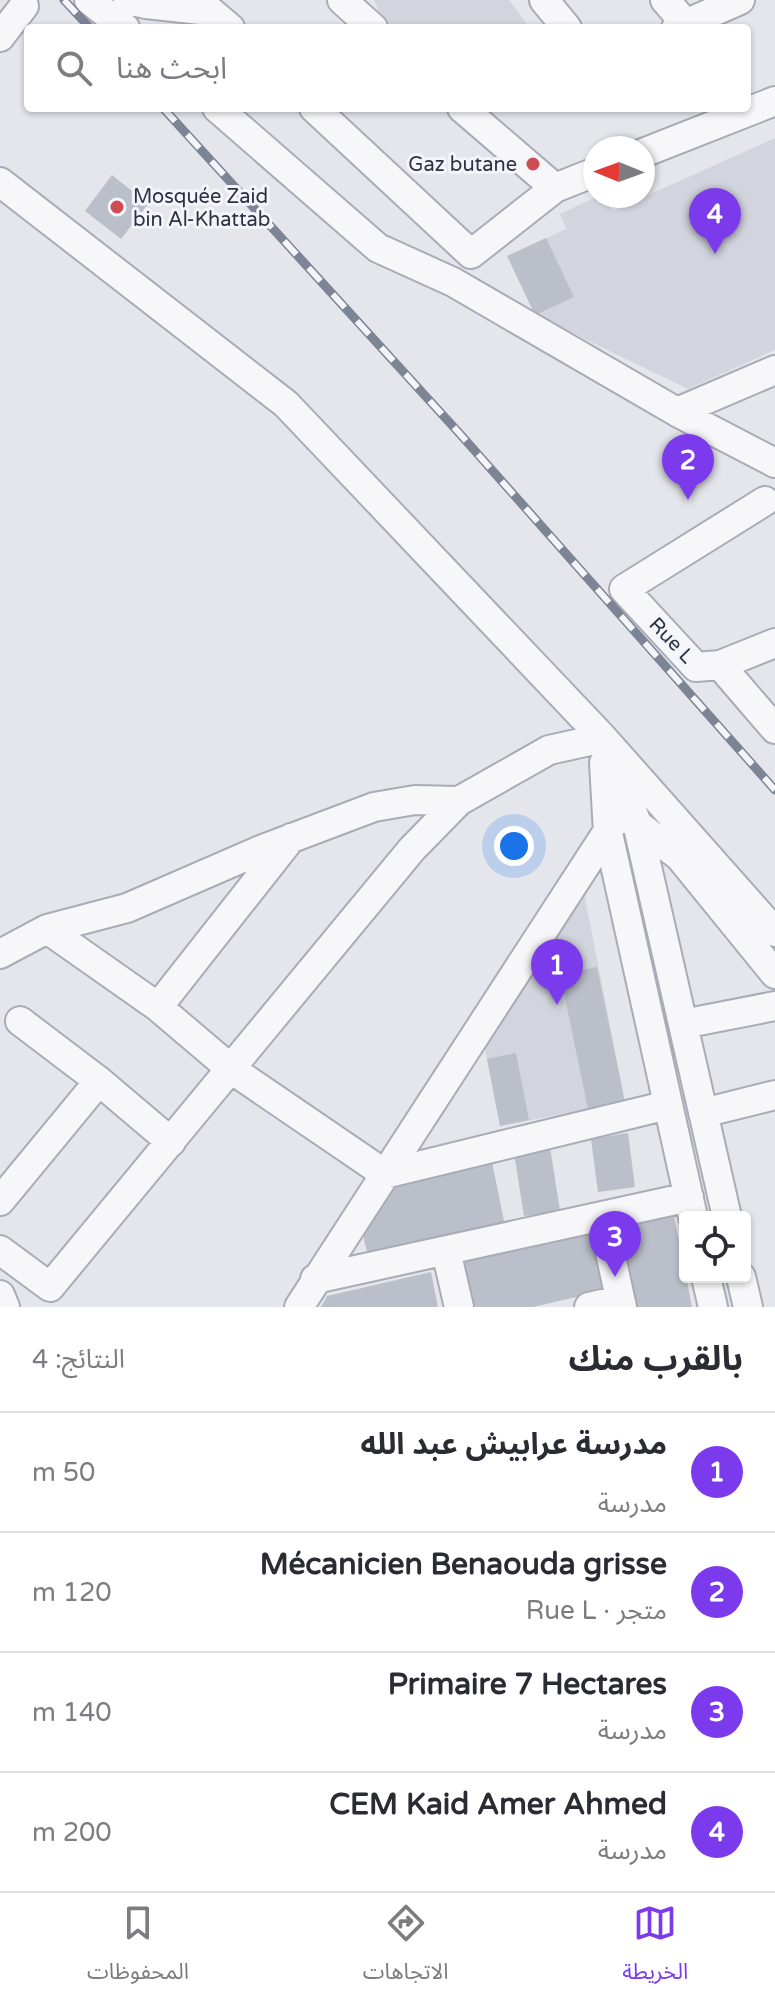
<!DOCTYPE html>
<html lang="ar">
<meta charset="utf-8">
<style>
:root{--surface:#fff;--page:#f7f7f7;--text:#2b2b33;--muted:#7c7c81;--line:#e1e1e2;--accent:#7c3aed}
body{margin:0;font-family:"Varela Round","Noto Sans Arabic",sans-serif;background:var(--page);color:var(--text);direction:rtl}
.controls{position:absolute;right:24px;bottom:24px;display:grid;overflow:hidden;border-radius:8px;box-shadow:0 2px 6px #0004}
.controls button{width:72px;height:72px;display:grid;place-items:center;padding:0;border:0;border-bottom:2px solid var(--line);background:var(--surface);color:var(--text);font:40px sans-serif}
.compass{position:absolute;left:583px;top:136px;width:72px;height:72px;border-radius:50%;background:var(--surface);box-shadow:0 2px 6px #0004;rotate:271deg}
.you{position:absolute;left:514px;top:846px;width:28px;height:28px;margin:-20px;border:6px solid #fff;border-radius:50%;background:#1a73e8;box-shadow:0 0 0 12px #1a73e833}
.badge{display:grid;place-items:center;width:52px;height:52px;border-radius:50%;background:var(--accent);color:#fff;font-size:26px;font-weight:700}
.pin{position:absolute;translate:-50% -66px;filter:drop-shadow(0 2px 4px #0008)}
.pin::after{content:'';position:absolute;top:42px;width:28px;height:24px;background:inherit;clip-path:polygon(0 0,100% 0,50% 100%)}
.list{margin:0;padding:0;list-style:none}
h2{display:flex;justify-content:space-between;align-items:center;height:104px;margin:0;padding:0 32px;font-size:34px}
h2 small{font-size:26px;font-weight:400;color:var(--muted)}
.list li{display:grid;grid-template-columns:52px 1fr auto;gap:24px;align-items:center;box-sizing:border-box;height:120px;padding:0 32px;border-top:2px solid var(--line)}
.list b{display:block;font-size:30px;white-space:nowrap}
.list p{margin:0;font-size:26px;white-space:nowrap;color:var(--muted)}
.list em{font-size:26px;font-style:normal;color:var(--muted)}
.icon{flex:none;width:44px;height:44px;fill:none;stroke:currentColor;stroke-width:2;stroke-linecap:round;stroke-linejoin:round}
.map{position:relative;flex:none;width:775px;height:1307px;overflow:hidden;direction:ltr}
.search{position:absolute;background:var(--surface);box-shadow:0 2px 6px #0004;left:24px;right:24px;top:24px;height:88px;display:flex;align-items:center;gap:20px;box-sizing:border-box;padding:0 28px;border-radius:8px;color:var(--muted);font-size:30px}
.sheet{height:584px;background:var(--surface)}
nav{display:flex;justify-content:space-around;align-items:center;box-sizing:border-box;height:112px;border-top:2px solid var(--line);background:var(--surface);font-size:22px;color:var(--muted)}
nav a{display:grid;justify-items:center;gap:4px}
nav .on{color:var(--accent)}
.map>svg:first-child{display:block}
.built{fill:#d2d5dd}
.building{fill:#bbbfc9}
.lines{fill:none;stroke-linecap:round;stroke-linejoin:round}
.minor-casing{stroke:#a9acb6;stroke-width:32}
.minor{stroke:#f7f7fa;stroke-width:28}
.rail-casing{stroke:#7d8495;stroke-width:9}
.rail{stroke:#f4f5f9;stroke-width:6;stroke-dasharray:18;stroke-linecap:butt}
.poi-dot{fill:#ce4c54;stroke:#f4f5f9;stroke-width:3}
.labels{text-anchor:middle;stroke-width:6;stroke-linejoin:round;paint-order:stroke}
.poi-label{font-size:20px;fill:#2b3244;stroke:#f4f5f9;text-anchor:end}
.street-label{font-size:20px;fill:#2b3244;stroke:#f4f5f9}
</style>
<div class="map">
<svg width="775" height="1307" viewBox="0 0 775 1307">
<rect width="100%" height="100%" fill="#e4e6ec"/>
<path class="built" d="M374,0h135l21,28h-144z
M775,138v212l-87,39 -153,-74 -27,-59 58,-27 -6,-15 38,-18h7l8,15z
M584,893l41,209 -125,24 -16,-83z"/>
<path class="building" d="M112,175l36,29 -27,35 -36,-28z
M546,238l28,59 -39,18 -28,-59z
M597,967l28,135 -37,7 -28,-135z
M516,1053l13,67 -29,6 -13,-67z
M628,1133l7,54 -37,5 -7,-53z
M550,1147l10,64 -36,5 -10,-63z
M492,1162l13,64 -137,30 -7,-29 27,-42z
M673,1211l19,96h-61l-17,-84z
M597,1229l14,60 -78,18h-67l-10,-45z
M431,1272l7,35h-117l6,-11z"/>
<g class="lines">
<g class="minor-casing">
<path id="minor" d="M89,0l36,28
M128,0l18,4 64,7 20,17
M342,0l31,28
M544,0l23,28
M665,0l21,24
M676,28l64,-28
M0,37l24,-31
M217,108l161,140 75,34 224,130 98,51
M314,108l157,146 84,-66 40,-16
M462,108l93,80
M643,153l132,-52
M0,182l286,222 317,334 172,194
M677,412l98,-42
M765,501l-141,88 72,78 24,-2 55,-22
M720,665l55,64
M610,757l27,66 90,394
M604,763l4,70 85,384
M47,929l111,78 73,62 154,105 283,-69
M0,954l47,-25 80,-21 136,-59 111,-42 41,-7 44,1 90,-51 54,-12
M158,1007l133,-169
M20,1021l79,60 72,61
M683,1024l92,-18
M703,1113l72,-18
M0,1201l99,-120
M602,1216l20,91
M0,1250l50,37 362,-438 47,-48
M446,1251l13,56
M706,1277l7,30
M741,1277l7,30
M315,1279l374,-82
M0,1295l5,12
M299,1307l314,-484 8,-5 9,1 49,37 96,118
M589,1307l31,-7"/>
</g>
<use href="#minor" class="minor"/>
<g class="rail-casing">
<path id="rail" d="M64,0l26,28
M163,108l297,326 315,356"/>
</g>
<use href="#rail" class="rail"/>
</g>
<g class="poi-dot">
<circle cx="533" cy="164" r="8"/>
<circle cx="117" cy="207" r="8"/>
</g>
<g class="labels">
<g class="poi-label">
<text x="517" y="171">Gaz butane</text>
<text x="133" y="203" text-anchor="start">Mosquée Zaid<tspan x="133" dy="23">bin Al-Khattab</tspan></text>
</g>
<g class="street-label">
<text transform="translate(672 640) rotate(46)" y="7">Rue L</text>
</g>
</g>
</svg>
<div class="controls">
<button><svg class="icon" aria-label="locate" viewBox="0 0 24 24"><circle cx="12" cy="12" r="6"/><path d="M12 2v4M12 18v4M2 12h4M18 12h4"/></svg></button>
</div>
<svg class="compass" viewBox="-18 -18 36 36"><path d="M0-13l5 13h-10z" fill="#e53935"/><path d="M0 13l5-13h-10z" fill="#7c7c81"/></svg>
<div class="you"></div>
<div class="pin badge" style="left:557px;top:1005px">1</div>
<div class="pin badge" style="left:688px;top:500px">2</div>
<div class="pin badge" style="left:615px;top:1277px">3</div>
<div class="pin badge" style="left:715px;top:254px">4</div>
<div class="search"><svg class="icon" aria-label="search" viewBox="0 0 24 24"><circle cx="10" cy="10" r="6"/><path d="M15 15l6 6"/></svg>ابحث هنا</div>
</div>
<section class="sheet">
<h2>بالقرب منك<small>النتائج: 4</small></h2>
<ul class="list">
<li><span class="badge">1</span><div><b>مدرسة عرابيش عبد الله</b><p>مدرسة</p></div><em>50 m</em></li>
<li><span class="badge">2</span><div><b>Mécanicien Benaouda grisse</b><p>متجر · Rue L</p></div><em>120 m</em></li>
<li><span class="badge">3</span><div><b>Primaire 7 Hectares</b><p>مدرسة</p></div><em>140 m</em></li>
<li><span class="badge">4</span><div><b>CEM Kaid Amer Ahmed</b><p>مدرسة</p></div><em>200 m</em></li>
</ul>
</section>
<nav>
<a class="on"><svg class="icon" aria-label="map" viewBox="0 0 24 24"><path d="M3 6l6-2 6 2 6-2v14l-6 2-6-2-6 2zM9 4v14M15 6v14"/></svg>الخريطة</a>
<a><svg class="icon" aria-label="directions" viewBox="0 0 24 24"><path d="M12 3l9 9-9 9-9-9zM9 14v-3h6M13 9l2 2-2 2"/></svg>الاتجاهات</a>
<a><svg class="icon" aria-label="saved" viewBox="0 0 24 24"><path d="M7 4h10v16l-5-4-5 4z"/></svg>المحفوظات</a>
</nav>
